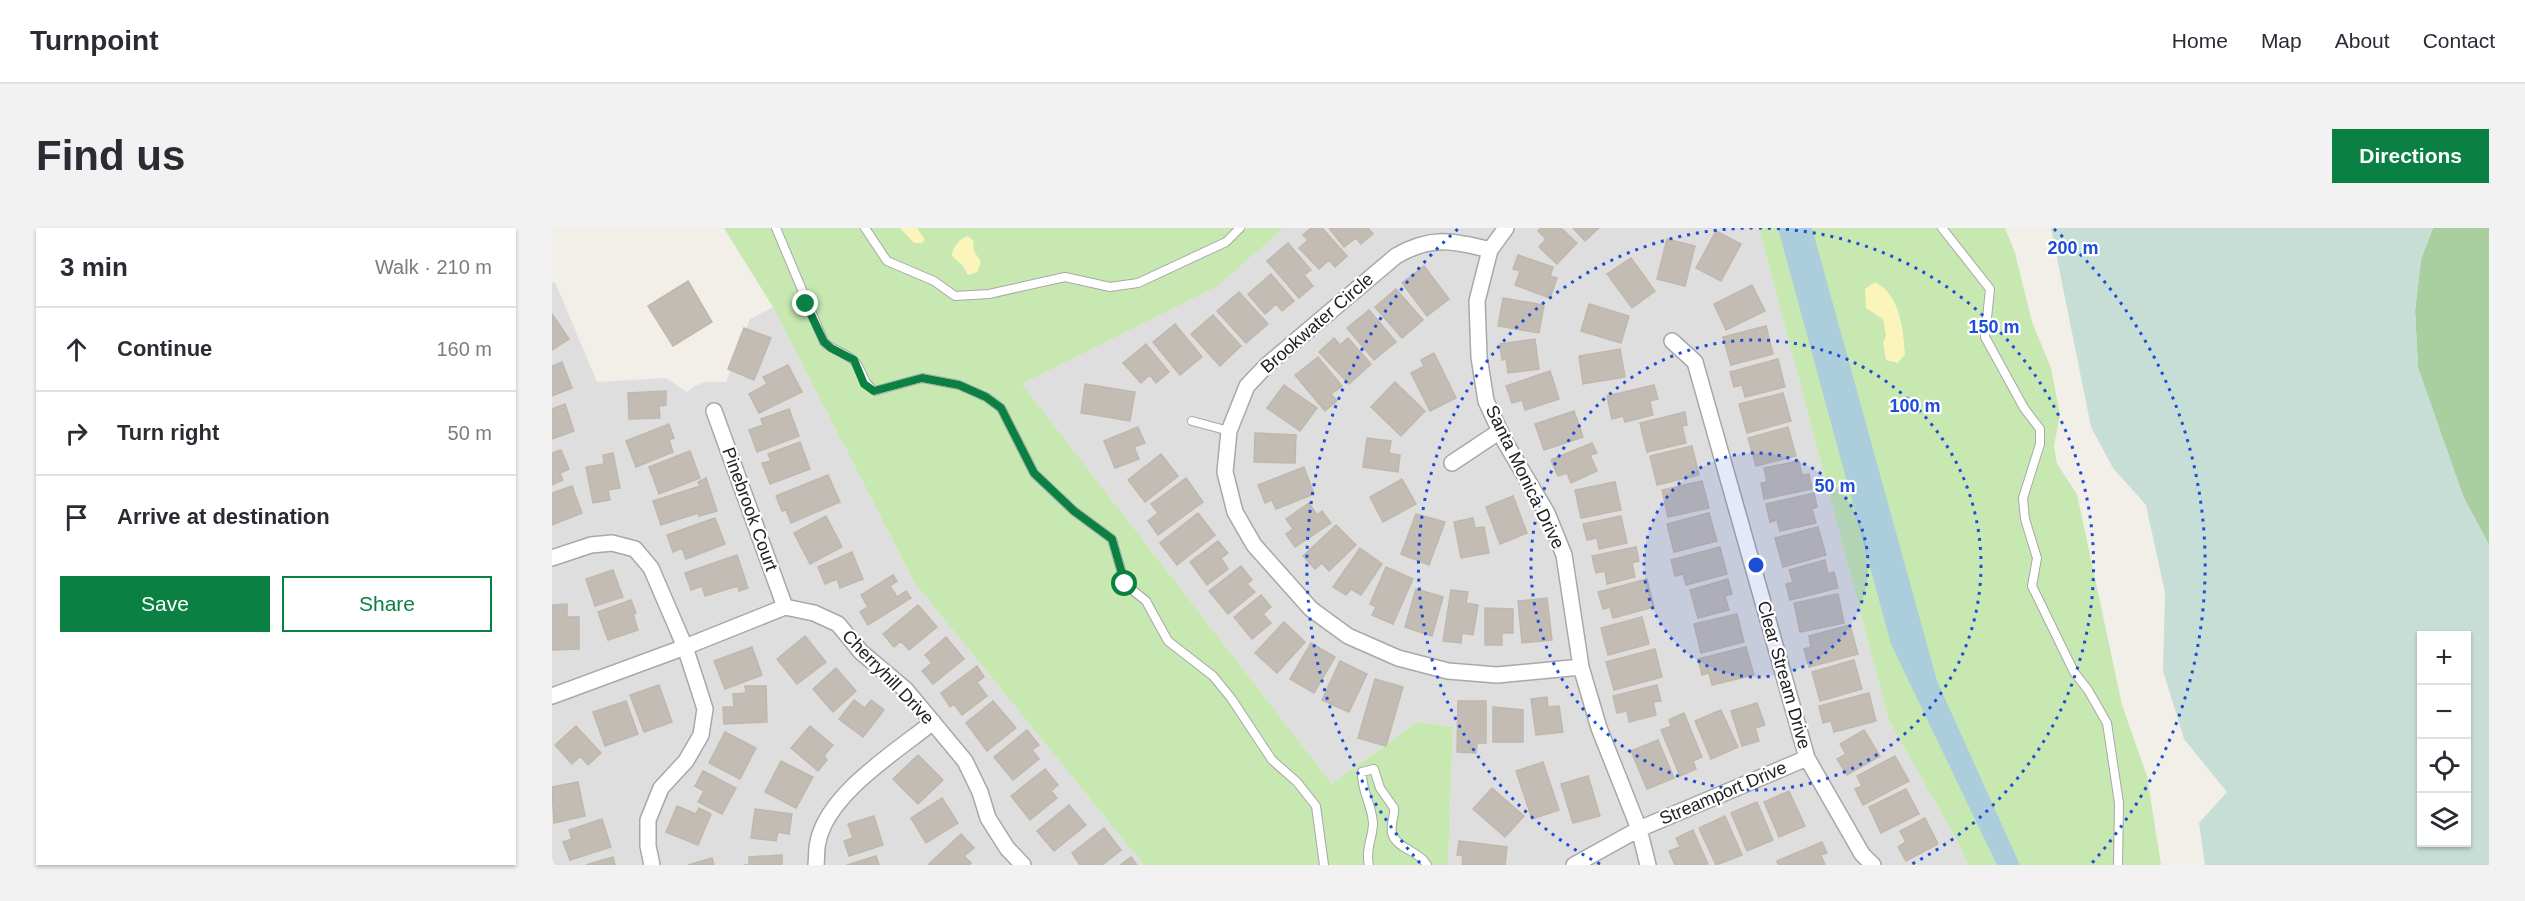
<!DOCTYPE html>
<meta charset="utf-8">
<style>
:root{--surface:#fff;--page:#f2f2f3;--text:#2b2b33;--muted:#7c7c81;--line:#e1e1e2;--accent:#0b8043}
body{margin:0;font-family:Helvetica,sans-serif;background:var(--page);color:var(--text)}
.controls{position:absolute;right:18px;bottom:18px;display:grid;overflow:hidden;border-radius:0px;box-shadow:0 2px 4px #0004}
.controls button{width:54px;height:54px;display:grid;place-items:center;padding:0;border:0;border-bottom:2px solid var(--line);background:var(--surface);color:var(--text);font:30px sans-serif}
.stop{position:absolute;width:18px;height:18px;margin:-14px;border:4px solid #0b8043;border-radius:50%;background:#fff}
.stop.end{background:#0b8043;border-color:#fff;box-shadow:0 2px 6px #0008}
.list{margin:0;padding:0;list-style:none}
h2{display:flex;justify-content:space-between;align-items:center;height:78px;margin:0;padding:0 24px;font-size:26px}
h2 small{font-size:20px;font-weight:400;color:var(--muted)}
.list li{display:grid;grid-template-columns:39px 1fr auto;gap:18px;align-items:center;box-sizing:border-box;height:84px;padding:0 24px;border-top:2px solid var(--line)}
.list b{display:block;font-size:22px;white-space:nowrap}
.list em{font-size:20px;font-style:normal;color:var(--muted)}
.actions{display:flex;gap:12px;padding:18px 24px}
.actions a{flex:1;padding:14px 0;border:2px solid var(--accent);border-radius:0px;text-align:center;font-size:21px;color:var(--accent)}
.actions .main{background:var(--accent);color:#fff}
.icon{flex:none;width:33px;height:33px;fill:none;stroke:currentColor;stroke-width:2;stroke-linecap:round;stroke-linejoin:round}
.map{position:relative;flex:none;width:1937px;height:637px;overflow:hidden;border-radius:0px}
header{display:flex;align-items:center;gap:36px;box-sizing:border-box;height:84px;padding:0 30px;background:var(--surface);border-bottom:2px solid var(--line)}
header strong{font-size:28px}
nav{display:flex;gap:33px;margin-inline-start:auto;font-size:21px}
.intro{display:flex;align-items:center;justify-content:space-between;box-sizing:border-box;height:144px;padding:0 36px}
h1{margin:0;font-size:42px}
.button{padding:15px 27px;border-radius:0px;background:var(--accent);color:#fff;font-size:21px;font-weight:700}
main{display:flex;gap:36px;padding:0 36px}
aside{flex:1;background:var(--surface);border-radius:0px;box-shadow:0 2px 4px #0004}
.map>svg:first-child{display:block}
.residential{fill:#dfdede}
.grass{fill:#c7e8b1}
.forest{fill:#a9ce9f}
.wetland{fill:#c6ded5;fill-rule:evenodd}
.sand{fill:#fcf5bb}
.water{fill:#abcddc}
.building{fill:#c2bcb5;stroke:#c2b7ab;stroke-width:1.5}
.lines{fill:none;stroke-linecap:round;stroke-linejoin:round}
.service-casing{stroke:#a8a8a8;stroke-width:10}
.minor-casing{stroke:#a8a8a8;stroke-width:18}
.service{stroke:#fff;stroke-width:8}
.minor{stroke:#fff;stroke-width:15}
.route{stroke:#0b8043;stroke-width:8}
.ring{fill:none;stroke:#1d4ed8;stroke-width:3;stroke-dasharray:3 6}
.labels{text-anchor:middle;stroke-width:4.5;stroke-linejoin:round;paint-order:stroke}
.street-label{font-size:18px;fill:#212121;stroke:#fff}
.centre{fill:#1d4ed8;stroke:#fff;stroke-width:3}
.ring-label{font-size:18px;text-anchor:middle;font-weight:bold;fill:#1d4ed8;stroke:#fff;stroke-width:4.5;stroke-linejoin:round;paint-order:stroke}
</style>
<header>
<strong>Turnpoint</strong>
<nav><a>Home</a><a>Map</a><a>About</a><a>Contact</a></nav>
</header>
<div class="intro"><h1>Find us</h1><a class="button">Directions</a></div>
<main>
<aside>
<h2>3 min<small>Walk · 210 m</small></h2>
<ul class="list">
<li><svg class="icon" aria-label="ahead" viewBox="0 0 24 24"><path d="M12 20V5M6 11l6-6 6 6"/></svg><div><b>Continue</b></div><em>160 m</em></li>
<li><svg class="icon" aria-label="right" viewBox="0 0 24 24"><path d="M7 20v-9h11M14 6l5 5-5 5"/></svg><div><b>Turn right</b></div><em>50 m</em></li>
<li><svg class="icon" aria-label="arrive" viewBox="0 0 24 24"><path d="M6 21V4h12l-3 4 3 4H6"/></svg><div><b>Arrive at destination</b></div></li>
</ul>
<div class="actions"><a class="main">Save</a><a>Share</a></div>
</aside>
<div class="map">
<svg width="1937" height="637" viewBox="0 0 1937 637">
<rect width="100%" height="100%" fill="#f1efe8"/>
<path class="residential" d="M732,0h475l130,493 70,123 9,21h-520l5,-138 -35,-5 -86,62 -310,-400 196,-98z
M0,54h3l42,100 69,-4 21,14 8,-6 10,-4h21l24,-63 23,-12 141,275 230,283h-589l-3,-7z"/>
<path class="grass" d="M172,0h560l-66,58 -196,98 310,400 86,-62 35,5 -5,138h-304l-230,-283 -141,-275z
M1207,0h246l10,25 17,69 19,46 9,47 -6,31 3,18 20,30 45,211 25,71 14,89h-193l-9,-21 -70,-123z"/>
<path class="forest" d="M1881,0h56v317l-26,-49 -45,-128 -3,-57 6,-52z"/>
<path class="wetland" d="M1499,0h382l-12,31 -6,52 3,57 45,128 26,49v320h-284l-6,-42 28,-31 -43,-53 -21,-68 2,-79 -19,-87 -33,-37 -22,-41zM1870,407h44v207h-44z"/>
<path class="sand" d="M348,0h17l8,12 -3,3h-8z
M415,8l6,4 1,11 7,11 -4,10 -9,3 -5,-9 -11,-10c0,-8 7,-17 15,-20z
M1323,54c25,13 28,46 30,72l-7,9 -12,-3 -3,-17 3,-7 -3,-17 -17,-11 -1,-19z"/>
<path class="water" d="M1226,0h34l125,453 83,184h-23l-106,-221z"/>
<path class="building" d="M759,0h11l25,28 -12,11 -6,-7 -10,9 -20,-21 9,-8 -5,-5z
M777,0h39l5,6 -12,10 -5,-6 -12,9z
M989,0h20l16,15 -20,21 -18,-17 7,-8 -8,-8z
M1021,0h26l-14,13z
M1164,3l25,13 -20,37 -25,-13z
M1115,11l28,7 -10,40 -28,-7z
M736,15l23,27 -7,5 9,11 -14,12 -32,-37z
M966,27l35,12 -3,9 7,2 -7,20 -35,-13 5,-14 -7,-2z
M1079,30l24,33 -23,17 -25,-34z
M872,38l25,33 -22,17 -25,-33z
M719,46l23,27 -12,10 -6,-7 -11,10 -17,-20z
M136,53l24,41 -39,24 -25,-40z
M1200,57l13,26 -39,19 -12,-26z
M844,61l27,31 -21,18 -27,-31z
M687,64l29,32 -22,19 -29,-32z
M951,70l41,7 -5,28 -41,-7z
M1037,76l40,12 -8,27 -40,-12z
M817,82l27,32 -22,18 -27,-32z
M0,86l17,25 -17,11z
M661,87l28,31 -21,20 -29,-32z
M623,96l27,33 -22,18 -27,-33z
M1214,98l7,28 -42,11 -8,-28z
M192,100l27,10 -17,42 -26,-11z
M782,110l6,7 8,-7 23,26 -22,20 -30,-32z
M983,111l4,30 -31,4 -2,-14 -4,1 -2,-16z
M594,116l23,28 -13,11 -6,-8 -9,8 -18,-20z
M1068,121l5,28 -42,7 -4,-28z
M882,125l22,45 -26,13 -19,-38 13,-7 -3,-6z
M766,129l24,29 -11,8 6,7 -12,10 -30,-36z
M1226,131l7,28 -40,10 -3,-12 -8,2 -4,-15z
M10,134l10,26 -20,8v-30z
M236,137l14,27 -43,21 -10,-19 18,-10 -4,-7z
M998,143l9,28 -34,11 -3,-10 -10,3 -6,-17z
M843,154l30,29 -24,25 -30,-29z
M533,156l50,8 -5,29 -49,-8z
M732,157l33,23 -17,23 -33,-23z
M1102,157l4,14 -8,2 3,14 -28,7 -2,-6 -11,3 -5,-23z
M114,163v14l-7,1 1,12 -31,1 -1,-26z
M1231,165l8,28 -44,12 -8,-29z
M13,176l9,27 -22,8v-30z
M237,181l10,27 -42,16 -8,-22 14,-5 -2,-6z
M1022,183l9,26 -39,13 -9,-26z
M1133,184l2,13 -5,1 4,17 -39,9 -7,-29z
M117,196l5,14 -5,2 4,12 -37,15 -10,-26z
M586,199l7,16 -11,4 5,12 -24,9 -11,-27z
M1236,199l8,29 -40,10 -8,-28z
M703,205l41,2 -1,28 -41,-1z
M815,210l24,3 -2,12 11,2 -2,17 -35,-5z
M248,214l10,27 -40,15 -8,-21 9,-2 -3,-7z
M1040,215l5,10 -7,2 7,16 -26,12 -4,-10 -9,3 -7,-16z
M1140,218l7,29 -42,10 -7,-29z
M9,222l8,19 -9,4 3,7 -11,5v-32z
M138,223l10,27 -41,16 -10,-27z
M61,225l7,35 -12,2 2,10 -17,3 -7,-36 18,-3 -1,-9z
M609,226l17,22 -33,26 -17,-22z
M1247,233l3,14 7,-1 3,15 -48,10 -3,-16 6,-1 -3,-14z
M752,239l10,27 -38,15 -4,-9 -7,3 -7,-18z
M276,247l12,27 -49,21 -5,-13 -4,1 -6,-15z
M154,250l11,33 -18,5 -1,-3 -37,12 -8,-24 47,-15 -2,-4z
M634,250l17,24 -45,33 -10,-14 10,-8 -7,-9z
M850,251l14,25 -33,18 -13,-25z
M1150,253l7,27 -41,9 -6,-27z
M1063,254l6,28 -40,8 -6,-28z
M20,258l10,27 -30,12v-32z
M1262,265l3,14 -5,2 4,14 -36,8 -3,-11 -7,2 -4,-18z
M961,268l14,37 -27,11 -14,-37z
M757,275l8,12 5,-4 9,12 -36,24 -9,-13 7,-5 -7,-10z
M646,285l17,22 -38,30 -17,-22z
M1157,285l8,28 -43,11 -7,-28z
M864,286l29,8 -16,43 -28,-11z
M274,288l16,31 -32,17 -16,-31z
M1069,288l6,27 -28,6 -2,-11 -10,2 -4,-16z
M163,290l10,26 -39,15 -4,-11 -9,4 -6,-17z
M921,290l2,10 9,-1 5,26 -28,5 -7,-36z
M784,297l20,20 -27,26 -7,-8 -7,6 -12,-13z
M1266,299l8,28 -43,12 -8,-29z
M666,313l10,12 -7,5 7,11 -21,16 -17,-23z
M1084,319l3,14 -7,2 3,14 -28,7 -2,-13 -9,2 -4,-17z
M1168,319l7,27 -41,11 -3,-11 -8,2 -4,-16z
M808,320l22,16 -21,31 -10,-6 -5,6 -13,-8z
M300,324l11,27 -23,9 -3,-9 -12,5 -7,-17z
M185,327l11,33 -9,3 -1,-5 -33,10 -3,-10 -11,4 -6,-17z
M1273,332l3,14 6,-2 4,16 -48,12 -4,-16 7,-2 -4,-12z
M689,338l11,14 -5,4 8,8 -27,22 -19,-23z
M834,339l27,12 -20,45 -21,-9 4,-8 -6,-3z
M61,342l10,27 -28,9 -9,-27z
M341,347l4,6 -7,5 7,11 9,-6 5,7 -43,27 -8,-13 8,-5 -7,-12z
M1095,351l7,28 -41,11 -3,-11 -7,2 -5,-17z
M1176,351l4,15 -7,2 4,14 -31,8 -8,-28z
M864,361l27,8 -11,39 -27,-9z
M899,362l17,2 -2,11 12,2 -5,30 -11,-2 -1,10 -18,-2z
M1286,366l6,29 -44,9 -6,-29z
M709,367l10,12 -8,7 8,9 -19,16 -18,-22z
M995,370l5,42 -30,3 -4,-42z
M79,372l5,13 -3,1 5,16 -30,10 -10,-28z
M15,376v13h12v32l-27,1v-45z
M366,377l19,22 -28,23 -8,-9 -7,6 -11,-13z
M933,380l28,1v24h-11v12h-17z
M1185,386l7,28 -43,11 -7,-29z
M1090,389l7,27 -41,11 -7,-27z
M732,394l21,20 -28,31 -22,-20z
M1298,397l8,29 -49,13 -5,-18 7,-2 -2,-11z
M253,408l21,26 -29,22 -20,-25z
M394,409l18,22 -31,25 -11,-13 10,-8 -7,-8z
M759,415l24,14 -21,36 -24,-14z
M200,419l10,28 -37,14 -11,-28z
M1194,419l8,28 -42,10 -3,-12 -7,2 -4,-16z
M1103,421l7,28 -48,13 -8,-28z
M1302,432l8,29 -42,12 -8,-29z
M788,433l27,13 -18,38 -27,-12z
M425,438l7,11 -7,5 10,14 -25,19 -8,-11 -4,3 -9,-14z
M284,440l20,23 -23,21 -20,-23z
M823,451l28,8 -17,59 -28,-8z
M107,457l13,37 -28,10 -14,-37z
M1105,457l4,16 -8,1 3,13 -27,7 -2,-11 -10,2 -4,-17z
M193,458h21l1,36 -43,2 -1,-17h11l-1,-13 13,-1z
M1317,465l7,28 -42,11 -3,-11 -8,2 -4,-17z
M995,469l1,10 11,-1 4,26 -27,3 -5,-36z
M302,472l11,8 6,-8 13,10 -21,27 -24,-18z
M74,473l12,33 -33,12 -12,-34z
M441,473l23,27 -29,23 -21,-28z
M906,473h28v42h-9l-1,10 -19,-1z
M1205,475l8,22 -10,3 4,13 -17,5 -11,-35z
M941,479l30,3v32h-30z
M1169,482l17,37 -27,12 -16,-38z
M1132,485l18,44 -9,4 3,8 -16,7 -19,-46 10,-4 -2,-6z
M24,498l25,27 -13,12 -8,-9 -8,8 -17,-19z
M258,498l23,19 -9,11 3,4 -9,11 -27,-23z
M475,502l12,15 -7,5 7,9 -26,21 -19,-23z
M1312,502l16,26 -33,19 -10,-16 9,-5 -6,-10z
M173,504l31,16 -16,31 -31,-16z
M1106,512l16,38 -27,11 -16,-38z
M366,527l25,25 -25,24 -25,-25z
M1343,528l14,25 -46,24 -8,-16 7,-3 -5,-10z
M229,533l32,16 -17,31 -31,-16z
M991,534l16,48 -27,9 -16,-48z
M493,541l13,16 -7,6 6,7 -27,22 -19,-24z
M151,543l33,17 -14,26 -24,-12 6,-11 -9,-5z
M1036,548l12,40 -27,7 -12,-39z
M26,554l7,34 -31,7 -2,-36z
M940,560l32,28 -19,21 -32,-28z
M1354,561l13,25 -38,19 -12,-26z
M1237,563l16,35 -26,11 -15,-35z
M390,570l16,25 -32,20 -15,-25z
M1205,574l16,38 -26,11 -16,-38z
M517,577l17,20 -32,26 -17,-20z
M125,578l19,8 3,-6 12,6 -13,31 -32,-13z
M203,581l37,5 -3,20 -11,-2 -2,9 -25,-3z
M322,588l9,29 -34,11 -5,-15 9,-3 -5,-14z
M1173,588l17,39 -26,10 -17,-37z
M1373,590l13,26 -32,17 -8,-14 8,-5 -6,-11z
M50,591l9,28 -41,13 -7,-18 9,-3 -3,-9z
M552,600l17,22 -19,15h-22l-8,-12z
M1141,602l15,34 -33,1 -6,-14 11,-4 -4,-9z
M409,606l13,14 -10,8 7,7 -1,2h-42z
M907,613l48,6 -2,18h-43l1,-9 -6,-1z
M1270,614l5,11 -6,2 4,10h-47l-1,-4z
M230,627v10h-38h5v-8z
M324,628l3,9h-32z
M61,629l2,8h-29z
M579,629l6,8h-17z
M160,630l2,7h-26z"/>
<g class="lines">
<g class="service-casing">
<path id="service" d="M224,0l48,114c8,8 20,10 29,18 11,9 6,20 22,31l47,-13 37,7 27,12 15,11 33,65 40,38 38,28 13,45 21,17 22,40 45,35 18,22 41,62 25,22 19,24 8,59
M313,0l22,33 47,20 21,15 34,-2 76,-17 45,10 28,-4 88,-41 14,-14
M1390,0l48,61 -5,48 39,71 16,21v15l-17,54 2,21 12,39 -5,28 42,86 14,18 19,33 12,80 -1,62
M640,193l37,10
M817,637c-4,-15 4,-28 4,-42 -1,-18 -12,-33 -11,-51l12,-3 6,19 14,20c1,8 -4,17 -2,25 4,16 28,18 35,32"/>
</g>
<g class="minor-casing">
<path id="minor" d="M954,0l-16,22 -13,51 2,56 7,44 19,41 42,71 17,42 17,112 18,61 40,101 9,36
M938,22c-37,-10 -60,-14 -94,6l-129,109 -20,21 -18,45 -4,41 10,40 19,33 57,64 37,27 50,22 50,13 49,4 84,-8
M1120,113l23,21 112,396 55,96 11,11
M162,183l71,196
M900,235l48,-32
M0,330l39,-13 21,-2 23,6 16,19 34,79 14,43 6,19 -4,26 -15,26 -25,27 -13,32v26l4,19
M0,468l133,-49 100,-40 29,6 24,11 23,28 45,38 59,71 15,31 8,26 19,30 16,17
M264,637c1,-8 0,-16 2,-23 9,-48 79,-91 115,-120
M1022,637l65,-36 168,-71"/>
</g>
<use href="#service" class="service"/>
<use href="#minor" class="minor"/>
</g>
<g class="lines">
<path class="route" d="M254,76l18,38 7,6 23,12 10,24 10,7 48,-13 37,7 27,12 15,11 33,65 40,38 38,28 13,45"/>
</g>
<circle cx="1204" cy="337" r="112" fill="#1d4ed8" fill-opacity=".12"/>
<g class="ring">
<circle cx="1204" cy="337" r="112"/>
<circle cx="1204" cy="337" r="225"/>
<path d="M1048 636A337 337 0 0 1 1201 0M1207 0A337 337 0 0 1 1360 636"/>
<path d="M868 635A449 449 0 0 1 906 1M1502 1A449 449 0 0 1 1540 635"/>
</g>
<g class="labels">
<g class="street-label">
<text transform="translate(765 95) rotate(-41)" y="6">Brookwater Circle</text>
<text transform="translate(973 249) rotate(64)" y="6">Santa Monica Drive</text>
<text transform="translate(198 281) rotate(70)" y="6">Pinebrook Court</text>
<text transform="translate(1232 447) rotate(74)" y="6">Clear Stream Drive</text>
<text transform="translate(336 449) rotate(46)" y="6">Cherryhill Drive</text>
<text transform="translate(1171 565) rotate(-23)" y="6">Streamport Drive</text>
</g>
</g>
<circle cx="1204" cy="337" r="9" class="centre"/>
<g class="ring-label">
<text x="1521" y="26">200 m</text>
<text x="1442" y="105">150 m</text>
<text x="1363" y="184">100 m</text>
<text x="1283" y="264">50 m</text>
</g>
</svg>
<div class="controls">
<button>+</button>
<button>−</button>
<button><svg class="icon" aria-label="locate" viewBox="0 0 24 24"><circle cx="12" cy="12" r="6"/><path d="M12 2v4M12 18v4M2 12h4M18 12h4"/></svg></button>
<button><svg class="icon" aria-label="layers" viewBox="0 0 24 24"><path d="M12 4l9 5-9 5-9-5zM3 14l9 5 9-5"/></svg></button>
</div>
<div class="stop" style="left:573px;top:356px"></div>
<div class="stop end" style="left:254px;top:76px"></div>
</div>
</main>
